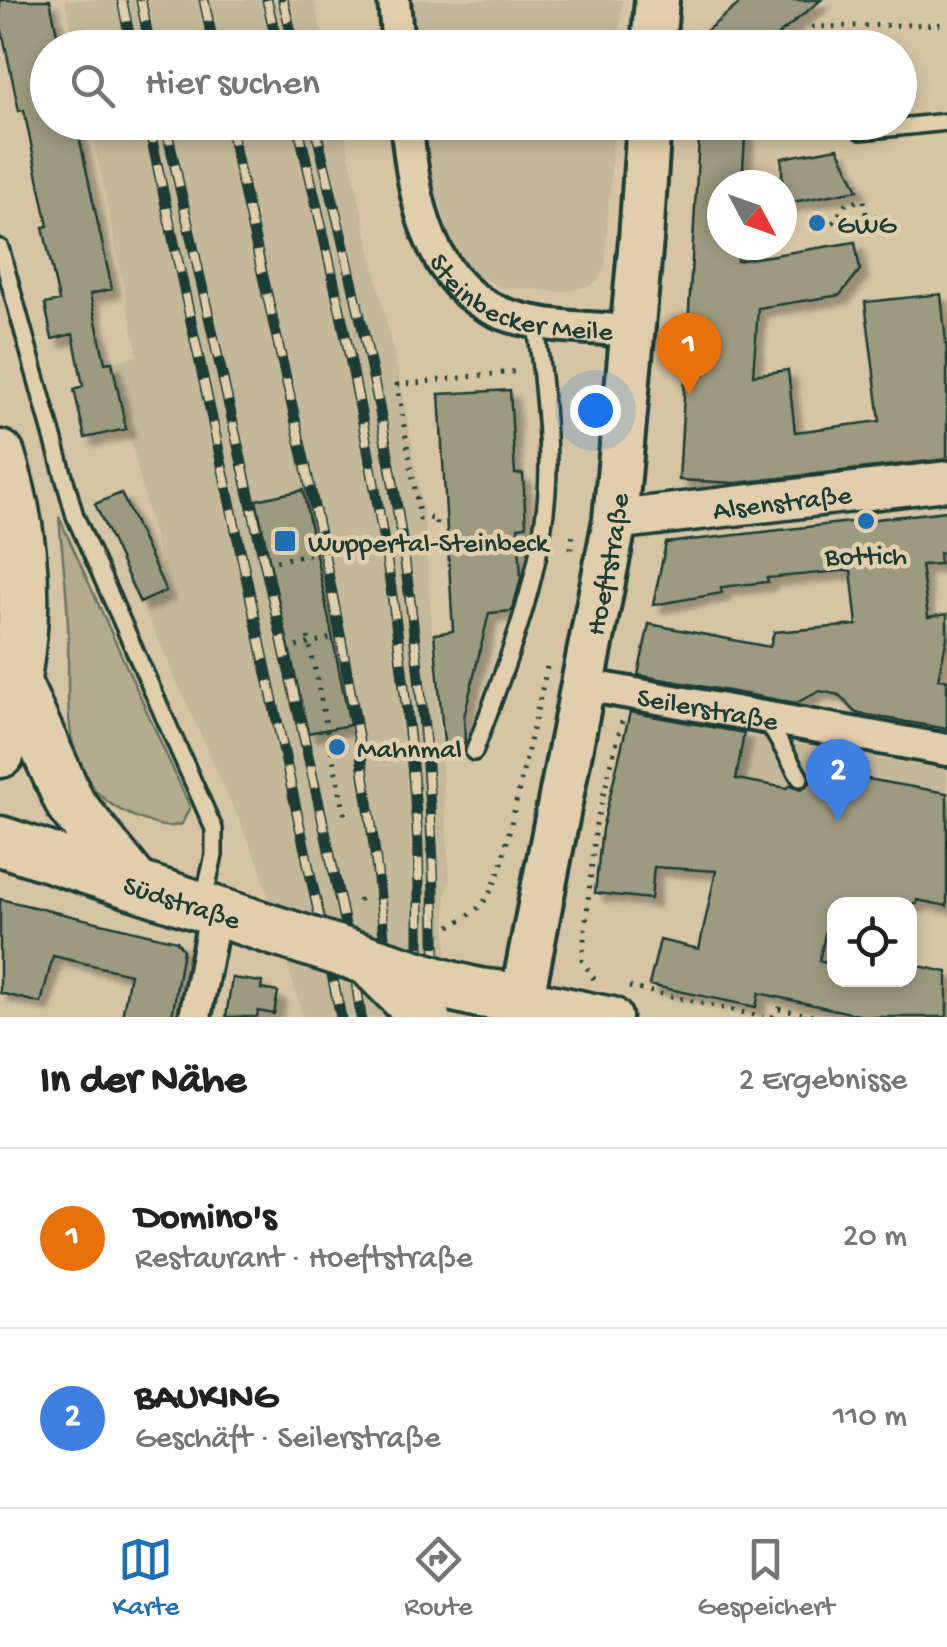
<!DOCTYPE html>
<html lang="de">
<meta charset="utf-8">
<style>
:root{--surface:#fff;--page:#f6f6f6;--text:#222;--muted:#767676;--line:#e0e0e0;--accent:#1f6fb2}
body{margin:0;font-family:"Gochi Hand",sans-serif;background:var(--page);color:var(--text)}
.controls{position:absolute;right:30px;bottom:30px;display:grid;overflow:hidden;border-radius:20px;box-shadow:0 5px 15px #0003}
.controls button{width:90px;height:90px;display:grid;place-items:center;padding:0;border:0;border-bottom:2px solid var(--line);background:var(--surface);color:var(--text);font:50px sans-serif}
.compass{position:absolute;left:707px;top:170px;width:90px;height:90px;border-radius:50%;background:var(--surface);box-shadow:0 5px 15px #0003;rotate:131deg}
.you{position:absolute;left:595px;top:410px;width:35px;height:35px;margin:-25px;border:8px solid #fff;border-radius:50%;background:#1a73e8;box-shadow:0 0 0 15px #1a73e833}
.badge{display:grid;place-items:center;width:65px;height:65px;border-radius:50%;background:var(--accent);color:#fff;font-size:32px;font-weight:700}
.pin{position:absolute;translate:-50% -82px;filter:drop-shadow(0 2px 5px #0008)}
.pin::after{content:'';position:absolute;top:52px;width:35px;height:30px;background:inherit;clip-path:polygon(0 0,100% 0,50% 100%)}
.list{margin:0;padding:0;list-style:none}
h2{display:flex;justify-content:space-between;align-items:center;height:130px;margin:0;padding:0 40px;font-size:42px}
h2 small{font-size:32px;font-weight:400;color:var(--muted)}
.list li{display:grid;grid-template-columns:65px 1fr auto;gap:30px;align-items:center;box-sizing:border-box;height:180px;padding:0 40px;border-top:2px solid var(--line)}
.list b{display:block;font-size:38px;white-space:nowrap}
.list p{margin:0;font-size:32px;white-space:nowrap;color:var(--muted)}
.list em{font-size:32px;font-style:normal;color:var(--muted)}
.icon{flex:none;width:55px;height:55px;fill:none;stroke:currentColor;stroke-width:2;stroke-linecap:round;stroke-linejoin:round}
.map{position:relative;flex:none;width:947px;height:1017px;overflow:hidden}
.search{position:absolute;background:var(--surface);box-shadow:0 5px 15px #0003;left:30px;right:30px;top:30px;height:110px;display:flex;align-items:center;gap:25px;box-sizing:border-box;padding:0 35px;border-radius:55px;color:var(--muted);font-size:38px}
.sheet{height:490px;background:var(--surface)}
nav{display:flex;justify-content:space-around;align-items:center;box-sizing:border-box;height:140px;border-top:2px solid var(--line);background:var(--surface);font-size:28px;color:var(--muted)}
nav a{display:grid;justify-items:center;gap:5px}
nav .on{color:var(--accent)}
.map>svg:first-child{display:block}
.built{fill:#c4b89a}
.green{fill:#b4ac90;stroke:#6a7462;stroke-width:2.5}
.building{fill:#9c9b81;stroke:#1f3d34;stroke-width:2.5;filter:url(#shadow)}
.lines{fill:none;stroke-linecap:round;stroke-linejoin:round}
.service-casing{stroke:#1f3d34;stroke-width:22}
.minor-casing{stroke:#1f3d34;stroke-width:38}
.tertiary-casing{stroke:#1f3d34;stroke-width:45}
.secondary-casing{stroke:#1f3d34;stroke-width:50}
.primary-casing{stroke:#1f3d34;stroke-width:55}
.path{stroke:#1f3d34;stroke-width:5;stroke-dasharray:2.5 8;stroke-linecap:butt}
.service{stroke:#e1ceac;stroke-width:15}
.minor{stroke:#e1ceac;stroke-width:30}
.tertiary{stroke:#e1ceac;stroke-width:38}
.secondary{stroke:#e1ceac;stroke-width:42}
.primary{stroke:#e1ceac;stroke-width:48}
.rail-casing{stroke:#1f3d34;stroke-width:11}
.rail{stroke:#e1ceac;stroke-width:8;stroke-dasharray:22;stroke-linecap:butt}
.primary-bridge-casing{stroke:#1f3d34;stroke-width:55;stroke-linecap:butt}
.primary-bridge{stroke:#e1ceac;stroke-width:48}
.poi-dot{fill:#1f6fb2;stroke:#e1ceac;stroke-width:4}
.labels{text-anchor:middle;stroke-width:9;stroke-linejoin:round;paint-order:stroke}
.poi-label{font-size:28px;fill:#1f3d34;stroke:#e1ceac;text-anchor:start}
.street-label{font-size:28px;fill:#1f3d34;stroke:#e1ceac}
</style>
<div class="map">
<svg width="947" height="1017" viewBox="0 0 947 1017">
<defs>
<filter id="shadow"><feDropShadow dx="8" dy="8" stdDeviation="2.5" flood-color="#0004"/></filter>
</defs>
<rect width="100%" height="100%" fill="#d5c5a5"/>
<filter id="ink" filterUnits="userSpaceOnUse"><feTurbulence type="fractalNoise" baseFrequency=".01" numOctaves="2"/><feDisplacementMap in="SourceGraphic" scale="20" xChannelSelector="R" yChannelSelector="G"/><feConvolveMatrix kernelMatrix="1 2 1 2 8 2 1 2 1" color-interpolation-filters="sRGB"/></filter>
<g filter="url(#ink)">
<path class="built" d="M65,0h249l11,47h-250z
M412,0h210l-3,47h-202z
M90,123h252l62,277 20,116 26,364 -4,13 1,124h-144l-44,-152 -117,-261 26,-9 -56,-233 26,-6z
M424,123h190l-9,143 -7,15 -11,6 -26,5 -60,-5 -26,-12 -21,-25 -26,-86z
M744,735l203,35v102h-227z"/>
<path class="green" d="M59,517l131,290 -8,17c-18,6 -27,0 -44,-6 -87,-31 -67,-119 -70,-193 -1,-36 -6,-72 -9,-108z"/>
<path class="building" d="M0,0h50l10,48h-12v74h28l36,167 -22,5 15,69 7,-1 14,67 -41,9 -11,-49 9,-3 -10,-52 -21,5 -7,-35 14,-3 -16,-74 5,-1 -24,-116 -5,1 -19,-90z
M744,0h77l-59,48h-42l1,-11 -20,-2z
M700,122h46l-4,63h-20v60h16l-1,16 118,-19 5,28 -20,25 -82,13 -5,67 35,-5 7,62 85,-11 -15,-119 76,-8 6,58v107l-211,24 -57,-3z
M838,148l20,42 -76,14v-46z
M510,390l5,84h8l3,52 -8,1 3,51 -9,33 -23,2 -25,104 1,26 -21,1 -10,-110 19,-3 -14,-237z
M303,490l47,235 -42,8 -52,-233z
M121,493l45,98 -26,12 -45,-99z
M947,511v42h-8l1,11 -19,1 7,52 19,-3v24l-9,41 9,1v49l-91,-16 -17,-18 -19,-4 -24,12 -158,-28 11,-51 121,23 4,-15 83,-7 -6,-55 -84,8 1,4 -47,5 1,6 -69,12 13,-62z
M630,712l114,21 -8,46 51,9 4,-3 10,4 9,-6 1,-14 136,24v113l-30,-6v4h-85l-13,57 15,4v15h76v-16l37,8v45h-79l-109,-24 -3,14 -107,-22 11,-45 39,9 17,-78 -62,-4 -3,32 -56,-6 7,-64z
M0,899l177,42 6,9 -11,67h-50l8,-43 -77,-18 -12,47 -41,-10z
M232,978l30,4 -1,7 17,3 -4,22 -16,-3 -1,6h-31z"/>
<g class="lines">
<g class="service-casing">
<path id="service" d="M861,131l86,-9
M0,248l75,268 139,313v26l-11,48
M765,717l35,61
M474,752c33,-88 73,-188 74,-284 0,-48 -7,-98 -12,-146"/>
</g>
<g class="minor-casing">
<g id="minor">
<path d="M394,0l4,48"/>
<path id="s1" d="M406,122c8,71 19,161 95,191 39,15 88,14 130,18"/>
<path id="s2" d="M585,685l362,65"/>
<path d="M195,1017l21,-108"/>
</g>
</g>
<g class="tertiary-casing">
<g id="tertiary">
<path id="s3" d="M615,520l332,-39"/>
<path d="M522,998l90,19"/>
</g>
</g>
<g class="secondary-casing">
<g id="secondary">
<path d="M653,48l4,-48"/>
<path id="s4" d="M522,998l93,-478 26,-281 8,-117"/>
</g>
</g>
<g class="primary-casing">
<g id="primary">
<path d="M0,455c34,109 28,189 0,298"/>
<path d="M17,685l54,120 64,79"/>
<path id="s5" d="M0,841l276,90"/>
<path d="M450,986l29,7 43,5v19"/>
</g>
</g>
<path class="path" d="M806,48l7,-21 134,-3
M780,124v-2
M833,223l13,-19 18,-4 2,13 25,9
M436,524v-6l-16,1 -23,-134 123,-14
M571,549l2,-17
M266,563l48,-10
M308,637l37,179
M286,649l46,-11
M359,899l2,10
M450,926c34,-17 40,-28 52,-63l46,-200
M594,979l-12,-19 14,-136 27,-106
M629,987l134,30
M772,1017l7,-8 40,8"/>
<use href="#service" class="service"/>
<use href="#minor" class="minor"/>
<use href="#tertiary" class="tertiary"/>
<use href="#secondary" class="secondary"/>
<use href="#primary" class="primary"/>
<g class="rail-casing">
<path id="rail" d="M122,0l10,48
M141,0l9,48
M204,0l10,48
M267,0l11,48
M283,0l12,48
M148,122l193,895
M165,122l158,700 31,145 7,50
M229,122c63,297 144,591 161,895
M297,122c56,232 104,466 120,705 4,63 1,126 2,190
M314,122c34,140 69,282 89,425 22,156 35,313 32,470"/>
</g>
<use href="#rail" class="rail"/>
<g class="primary-bridge-casing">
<path id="primary-bridge" d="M276,931l174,55
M373,965l52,52"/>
</g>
<use href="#primary-bridge" class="primary-bridge"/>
</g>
</g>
<g class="poi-dot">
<circle cx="817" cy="223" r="10"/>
<circle cx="866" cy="521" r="10"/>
<rect x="273" y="529" width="24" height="24" rx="5"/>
<circle cx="337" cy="747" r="10"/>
</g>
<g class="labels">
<g class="poi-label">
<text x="837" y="233">GWG</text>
<text x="308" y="551">Wuppertal-Steinbeck</text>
<text x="866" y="564" text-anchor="middle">Bottich</text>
<text x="357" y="757">Mahnmal</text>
</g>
<g class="street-label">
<text dy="10" stroke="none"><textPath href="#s1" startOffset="238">Steinbecker Meile</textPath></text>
<text dy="10" stroke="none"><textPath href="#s3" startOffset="168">Alsenstraße</textPath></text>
<text dy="10" stroke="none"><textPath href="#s4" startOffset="442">Hoeftstraße</textPath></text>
<text dy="10" stroke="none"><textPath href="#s2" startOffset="125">Seilerstraße</textPath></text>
<text dy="10" stroke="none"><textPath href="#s5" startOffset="192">Südstraße</textPath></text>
</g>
</g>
</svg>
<div class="controls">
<button><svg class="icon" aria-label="locate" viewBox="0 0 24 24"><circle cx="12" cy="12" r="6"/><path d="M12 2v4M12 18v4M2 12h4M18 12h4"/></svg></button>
</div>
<svg class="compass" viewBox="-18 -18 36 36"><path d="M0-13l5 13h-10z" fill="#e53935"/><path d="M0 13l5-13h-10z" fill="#767676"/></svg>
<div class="you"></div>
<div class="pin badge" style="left:689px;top:395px;background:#e8710a">1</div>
<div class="pin badge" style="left:838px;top:821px;background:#3f7fe0">2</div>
<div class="search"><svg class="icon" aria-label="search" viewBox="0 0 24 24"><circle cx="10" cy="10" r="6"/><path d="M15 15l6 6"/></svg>Hier suchen</div>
</div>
<section class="sheet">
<h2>In der Nähe<small>2 Ergebnisse</small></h2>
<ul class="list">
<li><span class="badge" style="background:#e8710a">1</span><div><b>Domino's</b><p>Restaurant · Hoeftstraße</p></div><em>20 m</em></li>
<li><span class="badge" style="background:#3f7fe0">2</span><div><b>BAUKING</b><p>Geschäft · Seilerstraße</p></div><em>110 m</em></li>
</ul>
</section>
<nav>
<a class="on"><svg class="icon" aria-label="map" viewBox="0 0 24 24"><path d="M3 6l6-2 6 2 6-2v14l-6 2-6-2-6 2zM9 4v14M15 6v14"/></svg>Karte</a>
<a><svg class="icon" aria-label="directions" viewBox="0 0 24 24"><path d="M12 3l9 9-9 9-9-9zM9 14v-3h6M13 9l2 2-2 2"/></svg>Route</a>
<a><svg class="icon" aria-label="saved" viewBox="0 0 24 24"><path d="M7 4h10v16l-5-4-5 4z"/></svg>Gespeichert</a>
</nav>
